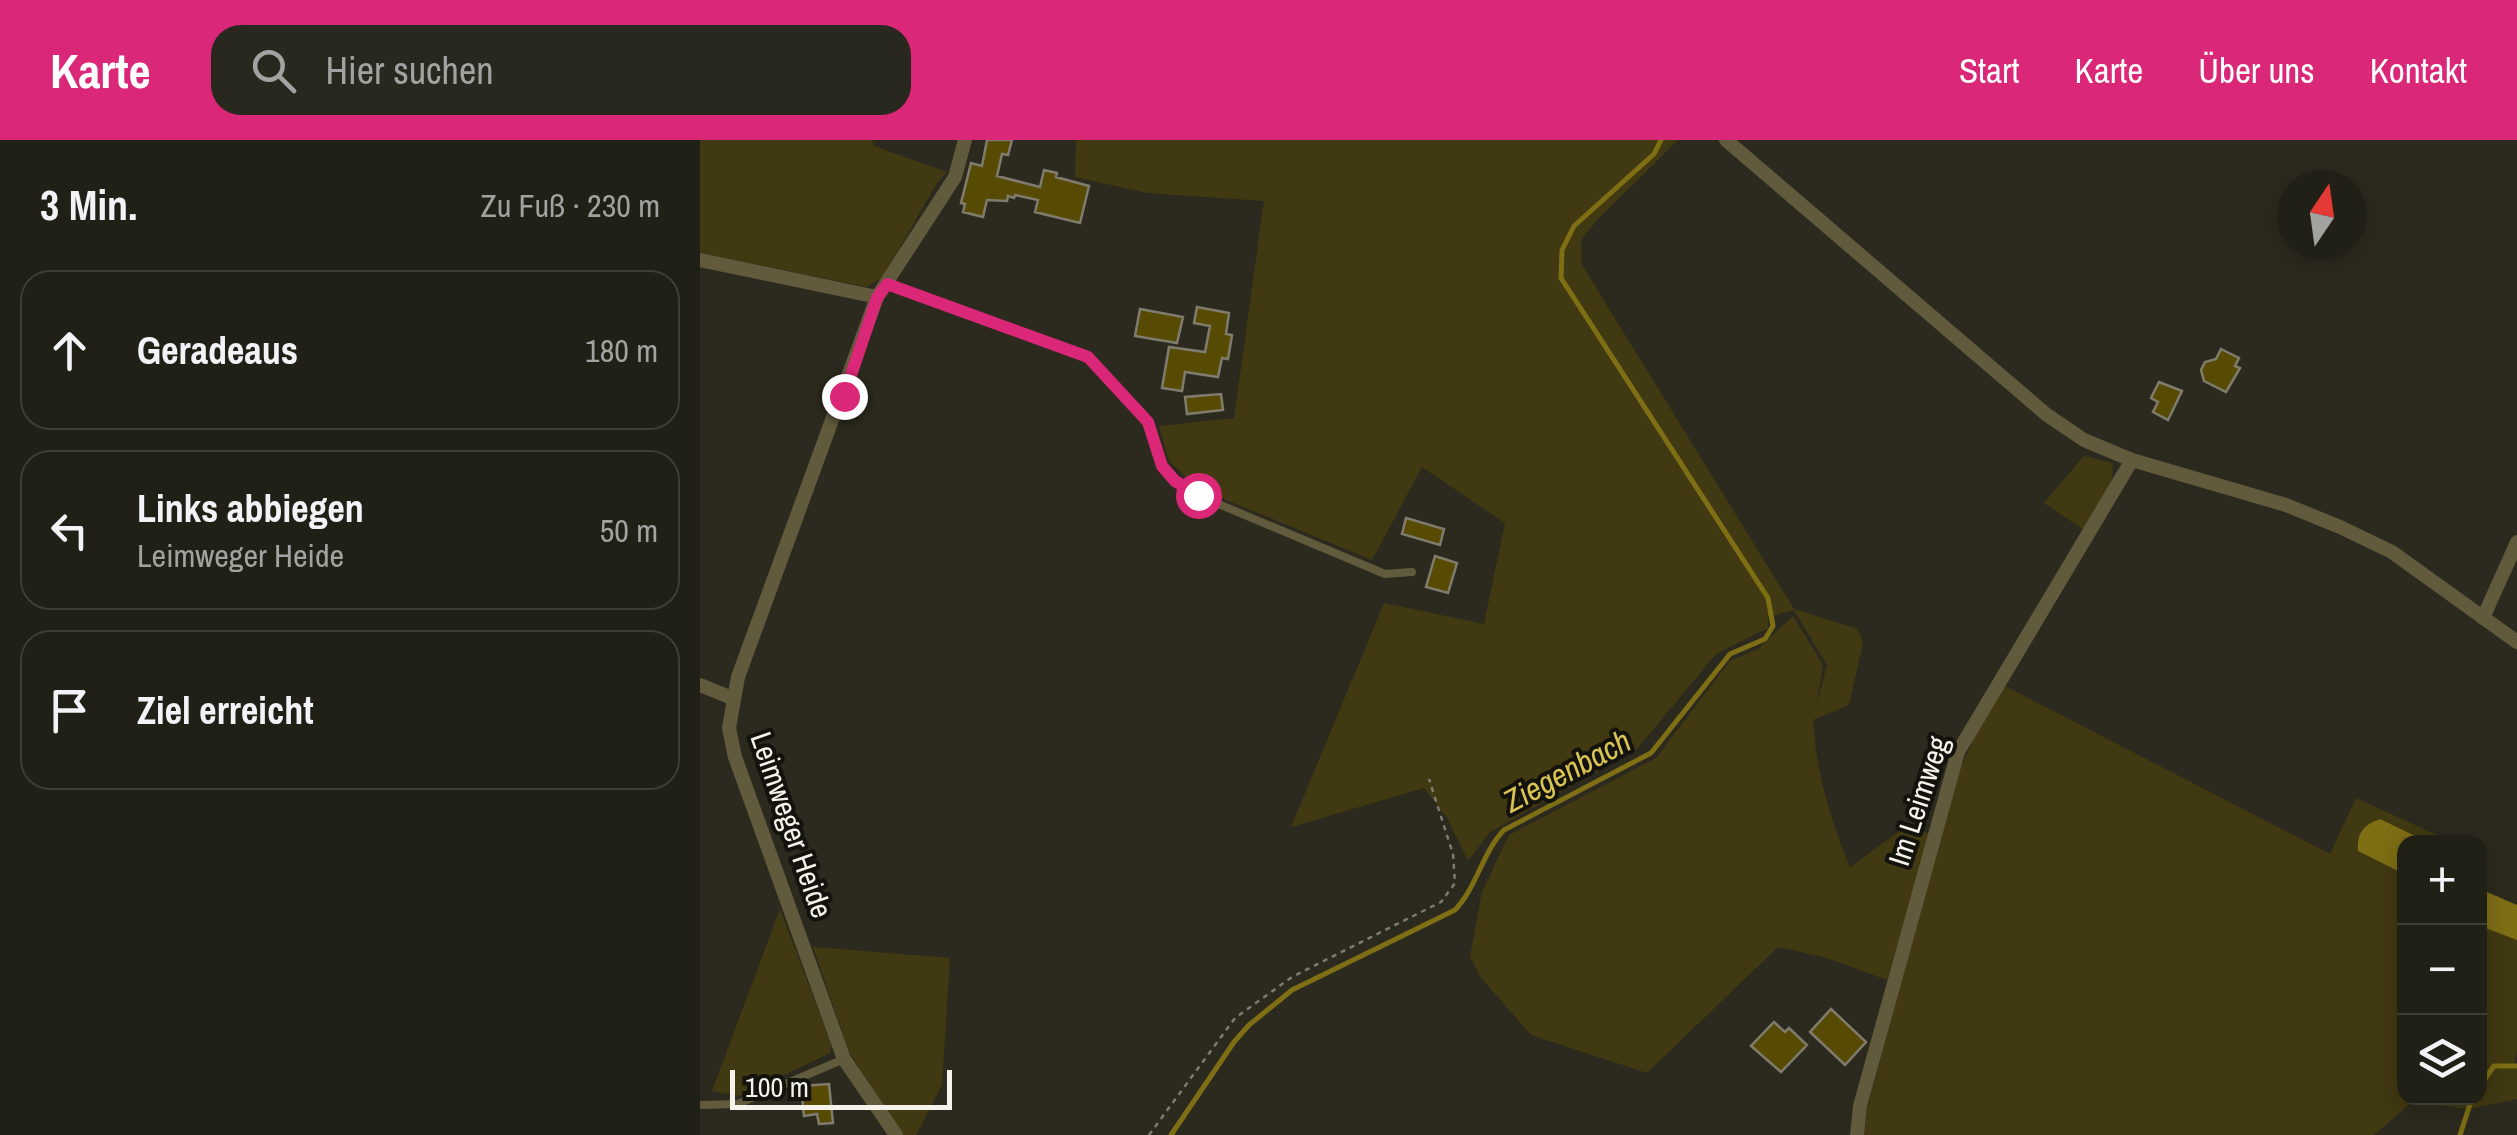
<!DOCTYPE html>
<html lang="de">
<meta charset="utf-8">
<style>
:root{--surface:#212016;--page:#29281f;--text:#f1f3f6;--muted:#a2a3a1;--line:#3e3e35;--accent:#db2777}
body{margin:0;font-family:"Archivo Narrow",sans-serif;background:var(--page);color:var(--text)}
.controls{position:absolute;right:30px;bottom:30px;display:grid;overflow:hidden;border-radius:20px;box-shadow:0 5px 25px #0003}
.controls button{width:90px;height:90px;display:grid;place-items:center;padding:0;border:0;border-bottom:2px solid var(--line);background:var(--surface);color:var(--text);font:50px sans-serif}
.compass{position:absolute;left:1577px;top:30px;width:90px;height:90px;border-radius:50%;background:var(--surface);box-shadow:0 5px 25px #0003;rotate:13deg}
.scale{position:absolute;left:30px;bottom:25px;width:222px;box-sizing:border-box;padding-left:10px;border:5px solid #f4f2ea;border-top:0;font-size:28px;line-height:35px;white-space:nowrap;color:#f4f2ea;-webkit-text-stroke:8px #13120d;paint-order:stroke}
.stop{position:absolute;width:30px;height:30px;margin:-22px;border:8px solid #db2777;border-radius:50%;background:#fff}
.stop.end{background:#db2777;border-color:#fff;box-shadow:0 2px 10px #0008}
.list{margin:0;padding:0;list-style:none}
h2{display:flex;justify-content:space-between;align-items:center;height:130px;margin:0;padding:0 40px;font-size:42px}
h2 small{font-size:32px;font-weight:400;color:var(--muted)}
.list li{display:grid;grid-template-columns:65px 1fr auto;gap:30px;align-items:center;box-sizing:border-box;height:160px;margin:0 20px 20px;padding:0 20px;border:2px solid var(--line);border-radius:30px}
.list b{display:block;font-size:38px;white-space:nowrap}
.list p{margin:0;font-size:32px;white-space:nowrap;color:var(--muted)}
.list em{font-size:32px;font-style:normal;color:var(--muted)}
.icon{flex:none;width:55px;height:55px;fill:none;stroke:currentColor;stroke-width:2;stroke-linecap:round;stroke-linejoin:round}
.map{position:relative;flex:none;width:1817px;height:995px;overflow:hidden}
header{display:flex;align-items:center;gap:60px;box-sizing:border-box;height:140px;padding:0 50px;background:var(--accent);color:#fff}
header strong{font-size:48px}
nav{display:flex;gap:55px;margin-inline-start:auto;font-size:35px}
.search{width:700px;height:90px;background:var(--page);display:flex;align-items:center;gap:25px;box-sizing:border-box;padding:0 35px;border-radius:30px;color:var(--muted);font-size:38px}
main{display:flex}
aside{flex:1;background:var(--surface)}
.map>svg:first-child{display:block}
.green{fill:#413911}
.water{fill:#7e6e14}
.lines{fill:none;stroke-linecap:round;stroke-linejoin:round}
.stream{stroke:#7e6e14;stroke-width:5}
.building{fill:#574b04;stroke:#7f7c6e;stroke-width:2.5}
.path{stroke:#7e7c71;stroke-width:2.5;stroke-dasharray:5 5;stroke-linecap:butt}
.service{stroke:#615a3c;stroke-width:8}
.minor{stroke:#615a3c;stroke-width:14}
.route{stroke:#db2777;stroke-width:12}
.labels{text-anchor:middle;stroke-width:8;stroke-linejoin:round;paint-order:stroke}
.street-label{font-size:30px;fill:#f4f2ea;stroke:#13120d}
.water-label{font-size:32px;font-style:italic;fill:#d9c352;stroke:#13120d}
</style>
<header>
<strong>Karte</strong>
<div class="search"><svg class="icon" aria-label="search" viewBox="0 0 24 24"><circle cx="10" cy="10" r="6"/><path d="M15 15l6 6"/></svg>Hier suchen</div>
<nav><a>Start</a><a>Karte</a><a>Über uns</a><a>Kontakt</a></nav>
</header>
<main>
<aside>
<h2>3 Min.<small>Zu Fuß · 230 m</small></h2>
<ul class="list">
<li><svg class="icon" aria-label="ahead" viewBox="0 0 24 24"><path d="M12 20V5M6 11l6-6 6 6"/></svg><div><b>Geradeaus</b></div><em>180 m</em></li>
<li><svg class="icon" aria-label="left" viewBox="0 0 24 24"><path d="M17 20v-9H6M10 6l-5 5 5 5"/></svg><div><b>Links abbiegen</b><p>Leimweger Heide</p></div><em>50 m</em></li>
<li><svg class="icon" aria-label="arrive" viewBox="0 0 24 24"><path d="M6 21V4h12l-3 4 3 4H6"/></svg><div><b>Ziel erreicht</b></div></li>
</ul>
</aside>
<div class="map">
<svg width="1817" height="995" viewBox="0 0 1817 995">
<rect width="100%" height="100%" fill="#2c2a1e"/>
<path class="green" d="M0,0h172l2,6 73,26 -10,11 -54,94 -16,10 -167,-34z
M376,0h602l-80,79 -17,21 1,25 212,344 64,20 5,14 -14,62 -36,15c3,52 17,99 37,147l51,-37 29,3 -43,147 -60,-22 -49,-11 -131,126 -116,-38 -49,-56 -12,-22 12,-65 27,-57 147,-77 74,-97 28,-12 35,-33 30,49 -7,43 11,-43 -33,-55 -26,7v11l-52,26 -79,95 -147,83 -22,29 -21,-43 -23,-30 -133,39 93,-224 100,21 21,-101 -83,-56 -50,93 -175,-72 -28,-27 -10,-35 75,-8 30,-217 -117,-8 -72,-16z
M1384,316l29,7 -1,19 -28,48 -40,-27z
M1305,546l325,168 26,-56 81,37 8,7h-17l-48,-23 -22,32 46,23v224h76v-172l37,14v110l-3,15 3,1v33l-47,10 -58,-7 -38,33h-510l3,-25 87,-327 21,-47z
M80,769l52,137 -2,7 -90,43 -28,-5z
M113,807l137,11 -8,127 -26,50h-13l-54,-83z"/>
<path class="water" d="M1680,679l48,23h-24v32l-46,-23c-1,-18 5,-26 22,-32z
M1780,749l37,16v35l-37,-14z"/>
<g class="lines">
<path class="stream" d="M1780,946l14,-20h23
M471,995l63,-93 15,-17 43,-35 163,-80c22,-23 27,-57 49,-80l147,-77 79,-99 35,-15 8,-13 -5,-28 -207,-320 1,-28 12,-24 80,-72 7,-14
M1760,995l12,-37"/>
</g>
<path class="building" d="M287,0h25l-4,15 -6,-1 -5,22 43,11 4,-17 13,3 -1,4 33,9 -9,37 -45,-11 3,-12 -23,-5 -1,3 -6,-2 -1,5 -20,-1 -4,17 -20,-5 2,-8 -4,-1 10,-40 11,3z
M497,167l32,6 -3,21 6,1 -4,24 -6,-1 -4,19 -33,-5 -3,19 -20,-3 7,-41 36,5 5,-26 -16,-3z
M440,169l43,8 -6,26 -42,-7z
M1521,209l18,9 -4,8 5,2 -14,24 -22,-11 -3,-11 4,-8 11,-3z
M1459,242l23,9 -14,29 -15,-8 5,-10 -7,-4z
M521,254l2,16 -36,4 -2,-17z
M706,378l38,11 -4,16 -38,-11z
M735,416l22,7 -9,30 -22,-6z
M1131,869l35,33 -21,23 -35,-33z
M1074,882l11,10 4,-4 18,17 -26,27 -30,-26z
M129,944l4,39 -14,1 -2,-10 -13,2 -3,-30z"/>
<g class="lines">
<path class="path" d="M449,995l86,-117 57,-41 149,-75 14,-19 -2,-29 -24,-75"/>
<path class="service" d="M187,144l201,73 60,65 14,44 13,15 22,14 188,79 27,-2
M0,965l38,-1 106,-45"/>
<path class="minor" d="M1026,0l321,275 37,25 48,20 154,45 54,22 52,25 125,90
M0,120l177,37
M1783,478l34,-76
M0,545l32,13
M196,995l-52,-76 -109,-302 -6,-29 9,-51 139,-380 78,-120 10,-37
M1157,995l3,-29 98,-354 174,-292"/>
</g>
<g class="lines">
<path class="route" d="M144,256l33,-98 10,-14 201,73 60,65 14,44 13,15 23,14"/>
</g>
<g class="labels">
<g class="street-label">
<text transform="translate(1219 661) rotate(-72)" y="10">Im Leimweg</text>
<text transform="translate(91 685) rotate(71)" y="10">Leimweger Heide</text>
</g>
<g class="water-label">
<text transform="translate(867 631) rotate(-28)" y="11">Ziegenbach</text>
</g>
</g>
</svg>
<div class="controls">
<button>+</button>
<button>−</button>
<button><svg class="icon" aria-label="layers" viewBox="0 0 24 24"><path d="M12 4l9 5-9 5-9-5zM3 14l9 5 9-5"/></svg></button>
</div>
<svg class="compass" viewBox="-18 -18 36 36"><path d="M0-13l5 13h-10z" fill="#e53935"/><path d="M0 13l5-13h-10z" fill="#a2a3a1"/></svg>
<div class="scale">100 m</div>
<div class="stop" style="left:498px;top:355px"></div>
<div class="stop end" style="left:144px;top:256px"></div>
</div>
</main>
